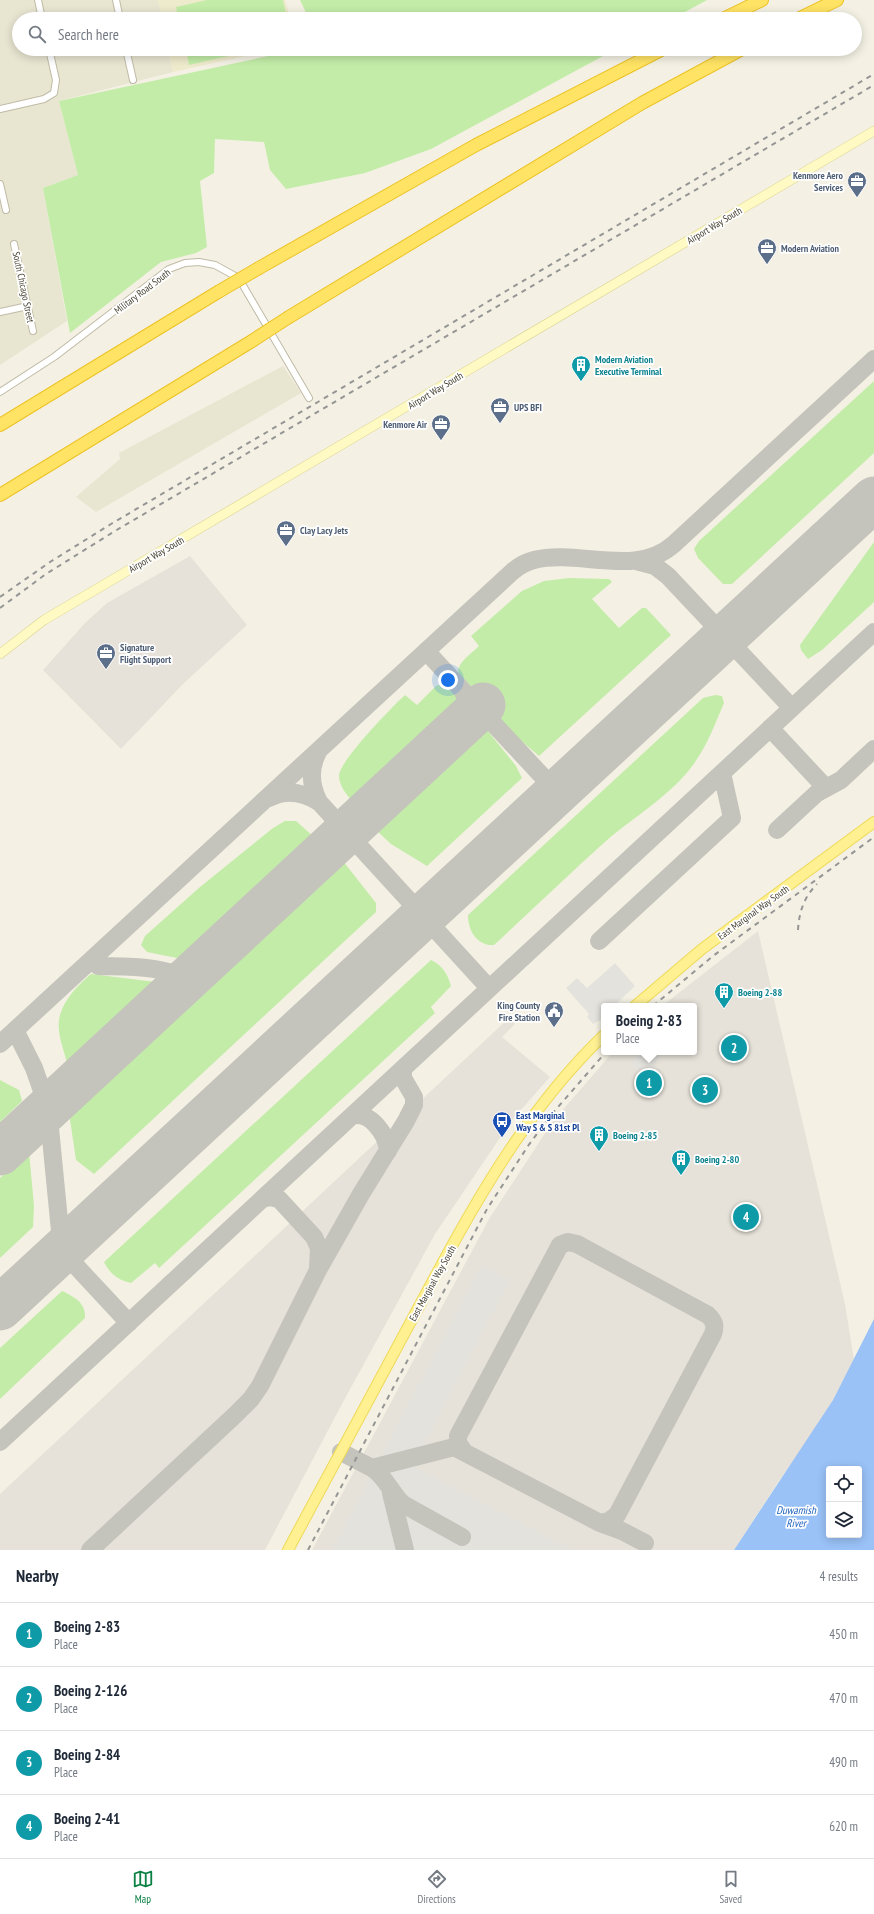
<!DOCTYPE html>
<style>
:root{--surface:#fff;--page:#f6f6f7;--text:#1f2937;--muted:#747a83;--line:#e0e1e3;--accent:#0b8043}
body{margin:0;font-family:"PT Sans Narrow",sans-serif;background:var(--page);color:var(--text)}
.controls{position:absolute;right:12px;bottom:12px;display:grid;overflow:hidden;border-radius:4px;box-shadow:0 2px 10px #0003}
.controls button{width:36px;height:36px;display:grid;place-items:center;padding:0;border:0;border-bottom:1px solid var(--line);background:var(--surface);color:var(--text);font:20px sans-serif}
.you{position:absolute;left:448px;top:680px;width:14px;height:14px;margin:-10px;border:3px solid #fff;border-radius:50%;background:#1a73e8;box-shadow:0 0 0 6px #1a73e833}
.badge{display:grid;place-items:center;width:26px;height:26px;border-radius:50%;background:var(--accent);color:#fff;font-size:13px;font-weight:700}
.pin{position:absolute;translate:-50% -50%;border:2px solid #fff;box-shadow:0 1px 4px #0006}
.popup{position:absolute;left:601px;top:1003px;width:96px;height:52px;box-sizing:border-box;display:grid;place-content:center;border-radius:4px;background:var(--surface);filter:drop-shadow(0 1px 3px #0005);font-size:13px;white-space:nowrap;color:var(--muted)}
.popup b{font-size:15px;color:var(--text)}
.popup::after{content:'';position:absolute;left:50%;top:100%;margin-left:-8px;border:8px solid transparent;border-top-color:var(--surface)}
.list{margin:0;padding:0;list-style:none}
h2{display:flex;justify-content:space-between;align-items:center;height:52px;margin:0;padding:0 16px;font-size:17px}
h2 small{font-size:13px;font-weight:400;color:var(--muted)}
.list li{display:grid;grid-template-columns:26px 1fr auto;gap:12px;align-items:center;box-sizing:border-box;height:64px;padding:0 16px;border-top:1px solid var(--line)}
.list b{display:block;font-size:15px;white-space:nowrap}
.list p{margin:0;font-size:13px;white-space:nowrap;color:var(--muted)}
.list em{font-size:13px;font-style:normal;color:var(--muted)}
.icon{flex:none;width:22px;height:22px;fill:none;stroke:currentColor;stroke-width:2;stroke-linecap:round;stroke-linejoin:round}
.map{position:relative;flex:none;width:874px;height:1550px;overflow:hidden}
.search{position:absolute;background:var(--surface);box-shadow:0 2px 10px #0003;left:12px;right:12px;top:12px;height:44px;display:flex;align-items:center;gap:10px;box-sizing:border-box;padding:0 14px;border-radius:22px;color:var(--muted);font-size:15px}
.sheet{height:308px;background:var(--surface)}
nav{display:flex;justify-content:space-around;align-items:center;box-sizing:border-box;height:56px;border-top:1px solid var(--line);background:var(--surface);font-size:11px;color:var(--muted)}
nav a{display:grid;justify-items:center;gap:2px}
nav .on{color:var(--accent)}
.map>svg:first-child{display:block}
.residential{fill:#e8e5d1}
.industrial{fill:#e6e2d9}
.education{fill:#eeeacc}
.green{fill:#c3eca8}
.parking{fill:#e4e2dd}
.water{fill:#9ac2f7;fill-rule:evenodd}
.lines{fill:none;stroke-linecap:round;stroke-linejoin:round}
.taxiway{stroke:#c4c3bc;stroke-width:18}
.runway{stroke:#c4c3bc;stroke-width:45}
.street-casing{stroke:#c0bba6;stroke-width:8}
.secondary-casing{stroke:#d8d18f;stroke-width:10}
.primary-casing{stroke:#efd957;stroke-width:12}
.highway-casing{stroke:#ecc226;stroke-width:14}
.street{stroke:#fff;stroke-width:6}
.secondary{stroke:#fffac3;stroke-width:9}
.primary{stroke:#fff192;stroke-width:10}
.highway{stroke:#ffe364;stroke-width:12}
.rail{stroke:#959595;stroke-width:2;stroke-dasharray:5 5;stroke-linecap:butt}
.highway-bridge-casing{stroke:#ecc226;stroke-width:14;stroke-linecap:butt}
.highway-bridge{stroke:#ffe364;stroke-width:12}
.labels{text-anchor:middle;stroke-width:3.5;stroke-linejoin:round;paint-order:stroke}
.service-label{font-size:10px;font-weight:bold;fill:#4e5e75;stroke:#fff;text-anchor:start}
.street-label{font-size:10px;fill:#474233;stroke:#fff}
.culture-label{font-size:10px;font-weight:bold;fill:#0d838f;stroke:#fff;text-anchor:start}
.transit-label{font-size:10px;font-weight:bold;fill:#164399;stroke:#fff;text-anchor:start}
.water-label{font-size:11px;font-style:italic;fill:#2264bc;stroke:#fff}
</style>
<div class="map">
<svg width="874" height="1550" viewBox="0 0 874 1550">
<rect width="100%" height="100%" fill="#f4f1e4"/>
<path class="residential" d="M0,0h158l4,19h-143v30h149l5,23 -114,29 19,74 -35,13 24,133 -67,44z
M283,366l18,27 -205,119 -20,-15 44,-38 -1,-6z"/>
<path class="industrial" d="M190,556l57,69 -64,59 -62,65 -78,-79 42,-47 22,-20z
M758,931l87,373 9,56 -21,40 -25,40 -30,42 -44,68h-422l177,-331 64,-98 60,-69h81v-46h-32z
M509,1018l6,6 -13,13 48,40 -38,43 -77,114 -93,170 -77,146h-265v-56z"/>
<path class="education" d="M158,0h127l6,19h-129z
M168,49h108l-103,23z"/>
<path class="green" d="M207,0h76l4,19h-109l-2,-12z
M300,0h407l-35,19h-363z
M186,49h73l-70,16z
M301,49h315l-185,100 -66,24 -79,16 -16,-19 -6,-28 -49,-3 -1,34 -14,8 7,66 -11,6 -35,9 -91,71 -27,-145 35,-13 -19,-74z
M874,381v72l-142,131h-9l-25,-26 -4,-9 5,-8z
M874,542v60l-52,48 -14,9 -7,-9 -1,-5z
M569,578l40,1 3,3 -20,17 27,29 23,-20h4l25,27 -132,121 -42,-36 4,-4 -28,-31 -2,1 -9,-9 -3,2c-5,-15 10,-23 20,-33l-8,-10 51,-45 22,-10z
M443,684l5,2 13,15 -4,7 -104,94c-6,-7 -14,-16 -14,-26 0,-15 53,-69 66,-81l12,10 19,-19z
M715,695l7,1 2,7c-9,21 -17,43 -31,62 -23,31 -58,51 -87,76 -38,34 -75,70 -112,104 -17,1 -26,-14 -26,-30l235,-217z
M487,730l29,36 6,12 -95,88 -36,-22 -16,-15 104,-95z
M285,821h11l18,16 -132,122 -35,-7 -6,-7 4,-9 55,-49 73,-59z
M343,861l33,42v9l-282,262 -18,-14 -7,-47z
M431,960c12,6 16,13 20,26l-20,21 4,6 -276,255 -4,-5 -24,20c-13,-3 -21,-9 -27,-21z
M91,974l65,8 -89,81c-3,-13 -10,-29 -8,-43 3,-19 19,-35 32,-46z
M0,1080l19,10 3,11 -22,21z
M29,1151l5,55 -1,21 -33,31v-80z
M62,1291c13,6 24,12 23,27l-85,81v-51z"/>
<path class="parking" d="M615,963l20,23 -21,20h-10v12l-11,6 -6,-7 2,-3 -23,-26 11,-10 10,10z
M638,1052h24l-12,23 -19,-10z
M481,1265l29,15 -97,186 160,84h-241z"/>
<path class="water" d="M874,1319v231h-140l99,-150zM829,1469h30v66h-30z"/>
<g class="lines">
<path class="taxiway" d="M636,561l19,5 13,10 124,132
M426,651l131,141
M460,726c9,-12 11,-21 3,-34
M770,728l56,60
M318,752c-9,17 -8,33 1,50
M269,798c17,-9 34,-6 50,4l170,186
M777,830l40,-37 24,-13 33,-31
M599,941l133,-123 -10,-45
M92,959l6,7c24,1 69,-1 87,14
M15,1030l19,38 14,40 14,143 67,72
M0,1044l513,-473c6,-5 13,-9 21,-11 46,-11 102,18 140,-16l200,-185
M352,1116c18,-6 35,19 36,35
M263,1199l6,-2 10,2 35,38 5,11 -1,21
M0,1442l874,-810
M463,1450l-5,-7v-7l102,-191 8,-3 9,2 131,71c6,6 8,10 5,19l-96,181 -8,6 -9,2
M341,1452l31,16 82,-21 146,76 22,8 23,12
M372,1468c14,9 19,25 31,36l59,33
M391,1493l14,57
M90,1550l144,-134 17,-17 9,-13 58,-116 43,-76 45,-73 8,-16v-8l-11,-19v-9"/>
<path class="runway" d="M0,1153l483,-448
M0,1308l874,-809"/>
<g class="street-casing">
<path id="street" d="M38,0l4,19
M116,0l4,19
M126,49l7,31
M0,109l44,-10 10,-6 2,-13 -7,-31
M0,184l6,26
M14,244l19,87
M0,312l28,-6
M0,392l54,-35 115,-88 16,-6 14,-1 16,3 20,11 6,6 68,116"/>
</g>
<g class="secondary-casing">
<path id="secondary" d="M0,654l44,-34 830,-489"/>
</g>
<g class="primary-casing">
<path id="primary" d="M635,1006l67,-57 172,-127
M288,1550c40,-75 81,-150 121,-225 55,-102 110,-209 195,-290"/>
</g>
<g class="highway-casing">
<path id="highway" d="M723,19l39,-19
M798,19l39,-19
M259,268l217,-123 187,-96
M289,317l353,-214 100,-54
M0,425l218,-133
M0,495l252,-154"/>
</g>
<use href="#street" class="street"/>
<use href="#secondary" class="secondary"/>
<use href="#primary" class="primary"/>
<use href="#highway" class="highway"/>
<path class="rail" d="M0,597l50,-35 61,-38 763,-450
M0,608l46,-34 69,-43 759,-446
M798,930c1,-18 6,-33 19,-46
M653,1006l60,-50 161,-119
M308,1550l179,-341 41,-63 23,-31 55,-63"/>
<g class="highway-bridge-casing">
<path id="highway-bridge" d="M218,292l41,-24
M252,341l37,-24"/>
</g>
<use href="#highway-bridge" class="highway-bridge"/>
</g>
<defs>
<g id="office-pin" transform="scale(1)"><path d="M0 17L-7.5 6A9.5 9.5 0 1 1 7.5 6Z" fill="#5c6f8a" stroke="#fff"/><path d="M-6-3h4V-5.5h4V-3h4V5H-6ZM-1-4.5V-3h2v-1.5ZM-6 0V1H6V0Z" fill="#fff"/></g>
<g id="building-pin" transform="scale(1)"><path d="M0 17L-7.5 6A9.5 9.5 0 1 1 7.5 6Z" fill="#0f9aa8" stroke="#fff"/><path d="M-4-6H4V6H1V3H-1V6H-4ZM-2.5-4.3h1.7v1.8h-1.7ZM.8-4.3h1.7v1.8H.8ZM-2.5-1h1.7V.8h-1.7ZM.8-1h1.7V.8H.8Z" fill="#fff"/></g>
<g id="civic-pin" transform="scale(1)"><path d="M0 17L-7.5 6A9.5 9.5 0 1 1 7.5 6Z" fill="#5c6f8a" stroke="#fff"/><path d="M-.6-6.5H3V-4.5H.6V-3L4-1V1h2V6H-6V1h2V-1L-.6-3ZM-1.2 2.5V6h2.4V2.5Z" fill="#fff"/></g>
<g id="bus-pin" transform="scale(1)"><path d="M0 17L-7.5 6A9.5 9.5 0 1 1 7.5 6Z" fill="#1a4fb4" stroke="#fff"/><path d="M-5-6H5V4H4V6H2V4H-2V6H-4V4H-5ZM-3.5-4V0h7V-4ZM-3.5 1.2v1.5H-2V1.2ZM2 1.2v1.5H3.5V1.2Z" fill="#fff"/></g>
</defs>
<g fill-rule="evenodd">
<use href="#office-pin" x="857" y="181"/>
<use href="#office-pin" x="767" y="248"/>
<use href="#building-pin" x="581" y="365"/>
<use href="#office-pin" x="500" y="407"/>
<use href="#office-pin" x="441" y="424"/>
<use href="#office-pin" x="286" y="530"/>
<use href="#office-pin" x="106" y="653"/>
<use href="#building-pin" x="724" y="992"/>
<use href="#civic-pin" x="554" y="1011"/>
<use href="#bus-pin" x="502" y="1121"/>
<use href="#building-pin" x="599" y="1135"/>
<use href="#building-pin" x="681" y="1159"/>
</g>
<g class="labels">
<g class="service-label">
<text x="843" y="179" text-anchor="end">Kenmore Aero<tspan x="843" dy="12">Services</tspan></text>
<text x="781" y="252">Modern Aviation</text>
<text x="514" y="411">UPS BFI</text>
<text x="427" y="428" text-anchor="end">Kenmore Air</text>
<text x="300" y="534">Clay Lacy Jets</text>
<text x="120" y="651">Signature<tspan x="120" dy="12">Flight Support</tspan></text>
<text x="540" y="1009" text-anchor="end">King County<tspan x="540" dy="12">Fire Station</tspan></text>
</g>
<g class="street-label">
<text transform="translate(714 225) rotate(-31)" y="4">Airport Way South</text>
<text transform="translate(24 287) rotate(78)" y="4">South Chicago Street</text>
<text transform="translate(142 291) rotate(-37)" y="4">Military Road South</text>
<text transform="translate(435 390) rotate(-31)" y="4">Airport Way South</text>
<text transform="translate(156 554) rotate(-30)" y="4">Airport Way South</text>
<text transform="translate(753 912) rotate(-36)" y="4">East Marginal Way South</text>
<text transform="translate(432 1283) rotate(-61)" y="4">East Marginal Way South</text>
</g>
<g class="culture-label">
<text x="595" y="363">Modern Aviation<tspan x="595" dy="12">Executive Terminal</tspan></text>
<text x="738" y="996">Boeing 2-88</text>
<text x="613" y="1139">Boeing 2-85</text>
<text x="695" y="1163">Boeing 2-80</text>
</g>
<g class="transit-label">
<text x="516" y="1119">East Marginal<tspan x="516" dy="12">Way S &amp; S 81st Pl</tspan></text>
</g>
<g class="water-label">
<text x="796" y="1514">Duwamish<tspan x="796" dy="13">River</tspan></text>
</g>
</g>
</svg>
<div class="controls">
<button><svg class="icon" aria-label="locate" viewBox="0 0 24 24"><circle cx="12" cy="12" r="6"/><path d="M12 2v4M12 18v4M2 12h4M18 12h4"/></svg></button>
<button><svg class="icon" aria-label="layers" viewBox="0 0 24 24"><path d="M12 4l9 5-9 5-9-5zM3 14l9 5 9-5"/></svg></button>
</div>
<div class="you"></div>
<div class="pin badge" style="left:649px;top:1083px;background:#0f9aa8">1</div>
<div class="popup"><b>Boeing 2-83</b>Place</div>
<div class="pin badge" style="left:734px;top:1048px;background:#0f9aa8">2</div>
<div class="pin badge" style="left:705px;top:1090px;background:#0f9aa8">3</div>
<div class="pin badge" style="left:746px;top:1217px;background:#0f9aa8">4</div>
<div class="search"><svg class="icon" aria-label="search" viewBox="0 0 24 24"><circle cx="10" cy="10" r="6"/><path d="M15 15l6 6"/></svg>Search here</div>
</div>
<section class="sheet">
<h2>Nearby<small>4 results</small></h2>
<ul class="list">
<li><span class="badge" style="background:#0f9aa8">1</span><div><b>Boeing 2-83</b><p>Place</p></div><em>450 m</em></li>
<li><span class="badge" style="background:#0f9aa8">2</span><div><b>Boeing 2-126</b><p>Place</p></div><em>470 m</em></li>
<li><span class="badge" style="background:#0f9aa8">3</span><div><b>Boeing 2-84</b><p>Place</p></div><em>490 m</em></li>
<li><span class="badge" style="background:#0f9aa8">4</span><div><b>Boeing 2-41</b><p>Place</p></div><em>620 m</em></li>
</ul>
</section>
<nav>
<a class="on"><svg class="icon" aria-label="map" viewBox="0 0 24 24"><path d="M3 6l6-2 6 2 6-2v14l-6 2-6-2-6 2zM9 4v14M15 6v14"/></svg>Map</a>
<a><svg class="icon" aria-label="directions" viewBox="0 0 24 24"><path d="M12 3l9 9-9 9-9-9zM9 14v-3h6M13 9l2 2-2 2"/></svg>Directions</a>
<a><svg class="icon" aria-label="saved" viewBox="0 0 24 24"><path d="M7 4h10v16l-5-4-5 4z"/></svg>Saved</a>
</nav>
